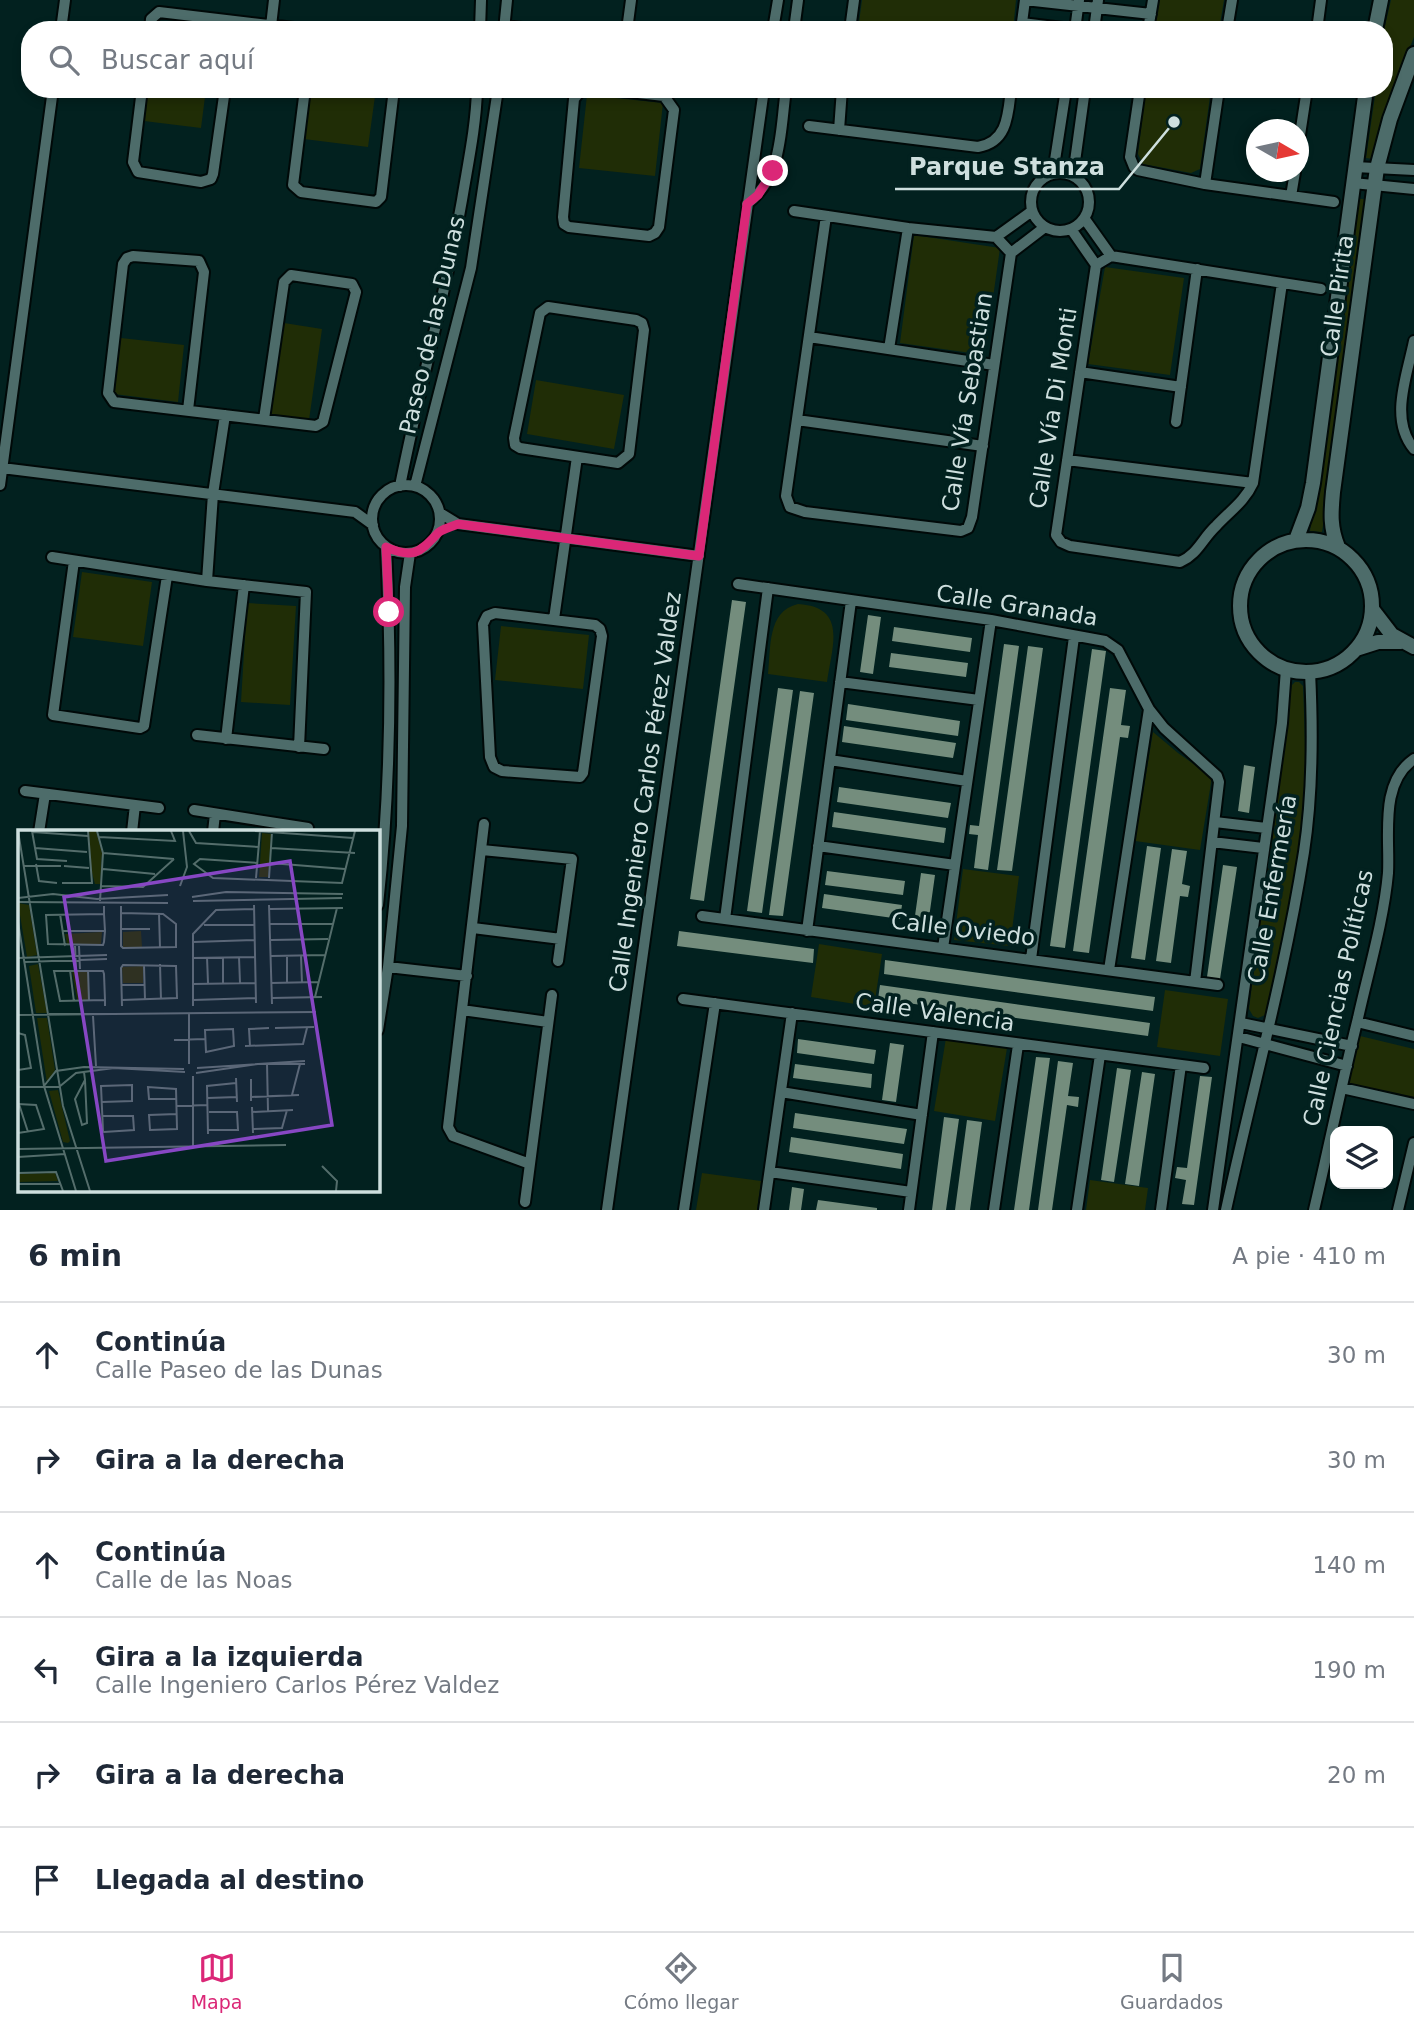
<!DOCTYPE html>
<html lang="es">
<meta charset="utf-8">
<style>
:root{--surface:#fff;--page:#f2f2f3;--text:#1f2937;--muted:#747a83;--line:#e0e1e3;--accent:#db2777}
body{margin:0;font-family:"DejaVu Sans",sans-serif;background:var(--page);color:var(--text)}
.controls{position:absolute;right:21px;bottom:21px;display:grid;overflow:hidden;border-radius:14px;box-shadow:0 4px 10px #0003}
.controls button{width:63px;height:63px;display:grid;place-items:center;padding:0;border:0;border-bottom:2px solid var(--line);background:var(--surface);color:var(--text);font:35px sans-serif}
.compass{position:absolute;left:1246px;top:119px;width:63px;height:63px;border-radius:50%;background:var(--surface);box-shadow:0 4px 10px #0003;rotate:99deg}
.stop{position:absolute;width:21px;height:21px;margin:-16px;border:5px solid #db2777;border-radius:50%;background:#fff}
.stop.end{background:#db2777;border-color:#fff;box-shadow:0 2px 7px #0008}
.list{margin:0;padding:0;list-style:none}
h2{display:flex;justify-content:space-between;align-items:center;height:91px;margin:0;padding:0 28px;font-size:30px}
h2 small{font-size:23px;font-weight:400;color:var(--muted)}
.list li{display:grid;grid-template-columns:46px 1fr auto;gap:21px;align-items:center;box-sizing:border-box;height:105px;padding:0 28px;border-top:2px solid var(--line)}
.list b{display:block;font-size:26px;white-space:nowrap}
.list p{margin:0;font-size:23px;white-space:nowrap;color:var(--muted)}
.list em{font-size:23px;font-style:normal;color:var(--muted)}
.icon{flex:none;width:38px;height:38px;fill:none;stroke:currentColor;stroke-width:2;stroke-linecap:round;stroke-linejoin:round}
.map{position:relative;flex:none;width:1414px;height:1210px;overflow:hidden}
.search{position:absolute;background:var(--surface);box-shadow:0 4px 10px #0003;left:21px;right:21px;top:21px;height:77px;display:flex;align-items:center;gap:18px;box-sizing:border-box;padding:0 24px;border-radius:28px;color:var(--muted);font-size:26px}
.sheet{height:721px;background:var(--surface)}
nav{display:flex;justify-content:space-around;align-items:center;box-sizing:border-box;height:98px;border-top:2px solid var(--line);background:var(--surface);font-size:19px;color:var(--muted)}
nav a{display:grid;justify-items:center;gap:4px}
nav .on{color:var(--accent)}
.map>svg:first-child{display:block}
.green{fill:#202d06}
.building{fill:#748d7d}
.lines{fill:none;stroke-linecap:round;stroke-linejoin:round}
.minor-casing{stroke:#000908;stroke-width:14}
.tertiary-casing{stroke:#000908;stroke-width:18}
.minor{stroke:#4d6c6a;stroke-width:10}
.tertiary{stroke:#4d6c6a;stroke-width:14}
.route{stroke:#db2777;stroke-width:9}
.labels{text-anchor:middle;stroke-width:7;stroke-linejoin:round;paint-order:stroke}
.street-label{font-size:23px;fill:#cedfde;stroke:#02211f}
.inset-road{fill:none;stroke:#546d6b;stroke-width:2}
.view{fill:#8747c4;fill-opacity:0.15;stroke:#8747c4;stroke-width:3.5}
.inset-edge{fill:none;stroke:#cedfde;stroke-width:3.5}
.leader{fill:none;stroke:#cedfde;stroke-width:2.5}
.callout-dot{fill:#cedfde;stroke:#02211f;stroke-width:2.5}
.callout-label{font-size:24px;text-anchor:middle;font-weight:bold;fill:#cedfde;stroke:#02211f;stroke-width:7;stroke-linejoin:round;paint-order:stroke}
</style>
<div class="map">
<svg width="1414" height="1210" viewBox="0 0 1414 1210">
<rect width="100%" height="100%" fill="#02211f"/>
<path class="green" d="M862,0h154l-3,30h-155z
M1157,0h67l-5,30h-66z
M1391,0h23v37l-17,43 -24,79 -7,-1 10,-69h8v-59z
M148,89h58l-5,39 -57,-7z
M310,89h66l-8,58 -64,-8z
M1146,89h65l-11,80 -9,4 -48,-9 -5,-10z
M587,95l76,8 -8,73 -76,-8z
M1356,198l12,2 -25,197 -21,135 -12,-1z
M914,235l86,13 -15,107 -85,-12z
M1105,267l79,11 -14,97 -82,-11z
M284,323l38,6 -13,91 -9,1 -30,-4z
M121,338l63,7 -6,57 -64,-8z
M536,380l88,15 -10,54 -87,-15z
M82,572l70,10 -9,64 -70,-9z
M247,603l49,3 -6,99 -49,-3z
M798,604c50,3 34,42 29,78l-59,-8c3,-26 -1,-63 30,-70z
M501,626l88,9 -6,54 -88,-9z
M1295,682h4l4,4c2,52 4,104 -2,156 -6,58 -22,116 -36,173l-7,3 -5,-2 -4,-7 36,-286 7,-38z
M1153,732l25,21 34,24 -12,73 -65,-9z
M963,869l56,7 -9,70 -56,-6z
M819,944l63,10 -8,53 -63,-10z
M1165,990l63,9 -8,57 -63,-9z
M1356,1035l58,14v50l-65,-14z
M946,1038l61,10 -12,73 -61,-10z
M702,1173l59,8 -4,29h-61z
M1090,1180l58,8 -3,22h-59z"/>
<path class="building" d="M732,600l14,2 -42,299 -14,-2z
M868,615l13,2 -8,57 -13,-2z
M894,627l78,11 -2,14 -78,-11z
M1004,644l15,2 -31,224 -14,-2 4,-33 -9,-1 1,-9 9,1z
M1028,646l15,2 -31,223 -15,-1z
M1092,649l14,2 -41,297 -15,-2z
M891,653l77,10 -2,14 -77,-10z
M778,688l15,2 -31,223 -15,-2z
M1110,688l16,2 -5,35 9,1 -2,12 -8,-1 -31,216 -16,-2z
M800,691l14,2 -31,223 -14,-1z
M848,704l112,17 -2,15 -112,-16z
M844,726l112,17 -3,15 -111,-16z
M1244,765l11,2 -6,46 -11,-2z
M839,787l112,16 -3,15 -111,-16z
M834,812l112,16 -2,15 -112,-16z
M1147,846l14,2 -16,112 -14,-2z
M1172,849l15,2 -5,33 8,2 -2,11 -8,-1 -9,67 -15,-2z
M1223,865l14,2 -17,112 -13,-2z
M827,871l78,10 -2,14 -78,-10z
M921,873l14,2 -8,57 -14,-2z
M824,894l78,11 -2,14 -78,-11z
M679,931l135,18 -1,14 -136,-17z
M885,960l270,37 -2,14 -269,-37z
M880,985l270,38 -2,13 -270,-37z
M798,1039l78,11 -2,14 -77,-11z
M890,1043l14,2 -8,57 -14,-2z
M1036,1057l14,1 -21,152h-15z
M1058,1061l15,2 -5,33 11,1 -1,10 -11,-2 -15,105h-14z
M795,1064l77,10 -1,14 -78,-10z
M1117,1068l14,2 -17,112 -13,-2z
M1142,1072l13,2 -16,112 -14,-2z
M1200,1076l12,1 -18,128 -12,-1 4,-24 -11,-2 2,-11 10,1z
M795,1113l112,16 -3,15 -111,-16z
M944,1117l15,2 -13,91h-14z
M967,1120l15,2 -12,88h-15z
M791,1137l112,17 -2,15 -112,-17z
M792,1187l12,2 -3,21h-12z
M818,1200l59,8v2h-61z"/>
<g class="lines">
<g class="minor-casing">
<path id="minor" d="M1022,23l57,7
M271,26l3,-26
M505,26l34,4
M61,30l4,-30
M150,30l1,-11 8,-7 152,18
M480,30l1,-30
M504,30l3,-30
M627,30l4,-30
M773,30l5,-30
M794,30l4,-30
M850,30l4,-30
M1021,30l4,-30 126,14
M1075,30l4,-30
M1094,30l4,-30
M1148,30l5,-30
M1227,30l5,-30
M1317,30l4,-30
M142,89l-9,73 5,10 63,10 10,-3 2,-5 12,-85
M305,89l-12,96 8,7 75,10 5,-5 13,-108
M582,89l-8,10 -11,118 1,7 5,3 80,9 6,-3 4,-6 15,-117 -10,-14 -60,-7
M1140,89l-10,68 4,10 4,3 67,14 129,18
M809,126l169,21c30,-5 30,-33 33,-58
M839,130l3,-41
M1298,148l9,-59
M1355,167l59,3
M1053,173l13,-84
M1031 202a29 29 0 1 1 58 0a29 29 0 1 1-58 0Z
M1073,176l12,-87
M1353,183l61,6
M1205,184l14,-95
M1291,196l4,-24
M747,204c36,-28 33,-72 39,-115
M794,211l114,17 88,9 15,16 -39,264 -4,11 -7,3 -156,-19 -15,-5 -4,-11 40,-280
M1084,218l27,38
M1071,229l25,36
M996,237l36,-26
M1011,253l34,-26
M1282,283l-29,200c-8,18 -23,28 -37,43 -14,13 -18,28 -36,36l-110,-16 -9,-4 -5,-7 40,-270 15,-9 210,33
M548,307l88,13 6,3 2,7 -15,124 -11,9 -98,-15 -5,-3 -1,-7 26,-125z
M809,337l185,28
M1414,341c-7,35 -25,78 0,108
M889,349l19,-121
M1080,372l101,15
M188,410l16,-138 -5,-11 -66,-5 -6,2 -4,6 -15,129 6,9 202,24 7,-4 33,-130 -4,-8 -61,-9 -7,7 -20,137
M797,420l186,26
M1176,422l21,-153
M1067,460l186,23
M2,468l353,44 18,13
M0,485l53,-396
M372 519a34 34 0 1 1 68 0a34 34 0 1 1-68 0Z
M400,486c19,-96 45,-190 62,-286 6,-37 14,-73 15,-111
M415,486l56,-218 27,-179
M440,513l18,11 241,32
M52,557l155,24 99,11 -7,155
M74,561l-21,154 87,13 4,-2 23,-150
M207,581l6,-87 12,-79
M738,584l253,36 114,21 13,9 31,59 15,19 53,48 2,6 -24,200
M495,613l100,12 5,4 2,7 -19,137 -3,4 -78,-6 -8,-4 -4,-10 -7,-133 4,-8z
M554,619l23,-162
M840,682l139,18
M197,735l127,14
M226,739l18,-154
M830,760l137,21
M25,791l134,17
M194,810l114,18
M1215,822l51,6
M484,824l-36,303 5,9 77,28
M39,832l6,-38
M132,832l3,-27
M213,832l2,-18
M1212,842l51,6
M818,846l137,19
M482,850l90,9 -14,102
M378,905c13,-119 14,-238 8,-358
M702,916l516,69
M725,919l43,-331
M473,928l88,11
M807,931l44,-330
M943,948l48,-328
M1031,959l43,-322
M388,967l79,9
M1109,970l40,-261
M683,999l521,69
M462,1010l86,12
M1357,1022l57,14
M1241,1023l111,23
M378,1030l10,-63 14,-141 3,-239 5,-34
M1239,1037l108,29
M1342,1088l72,16
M781,1092l141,23
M770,1172l141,20
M525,1202l27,-207
M607,1210l157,-1121
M684,1210l31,-207
M764,1210l28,-197
M909,1210l24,-178
M994,1210l24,-165
M1077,1210l23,-155
M1161,1210l20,-145
M1213,1210l69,-487 4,-54
M1226,1210c26,-119 59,-237 78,-358 9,-59 9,-120 6,-180
M1314,1210c15,-64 28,-128 44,-192 10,-45 26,-99 30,-145 2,-37 -9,-90 26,-114
M1398,1210l16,-67"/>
</g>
<g class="tertiary-casing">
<path id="tertiary" d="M1375,30l6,-30
M1296,540l12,-32 5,-25 53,-394
M1240 606a66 66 0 1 1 132 0a66 66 0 1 1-132 0Z
M1338,547c-8,-19 -7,-34 -5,-55l44,-324 13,-49 24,-65
M1372,609l20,26 22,12
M1356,649l22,-7h23"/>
</g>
<use href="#minor" class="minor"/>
<use href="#tertiary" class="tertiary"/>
</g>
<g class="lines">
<path class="route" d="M389,612l-3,-65c27,12 33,6 51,-13 4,-5 15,-7 21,-10l241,32 48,-352 11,-9 15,-24"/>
</g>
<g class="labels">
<g class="street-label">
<text transform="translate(1337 296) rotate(-82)" y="8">Calle Pirita</text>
<text transform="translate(432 325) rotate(-77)" y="8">Paseo de las Dunas</text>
<text transform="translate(967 402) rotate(-81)" y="8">Calle Vía Sebastian</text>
<text transform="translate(1053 408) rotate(-81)" y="8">Calle Vía Di Monti</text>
<text transform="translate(1017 605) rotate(9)" y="8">Calle Granada</text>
<text transform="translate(645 792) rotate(-82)" y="8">Calle Ingeniero Carlos Pérez Valdez</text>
<text transform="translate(1272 889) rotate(-80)" y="8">Calle Enfermería</text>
<text transform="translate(963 929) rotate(7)" y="8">Calle Oviedo</text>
<text transform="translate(1338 998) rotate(-78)" y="8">Calle Ciencias Políticas</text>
<text transform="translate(935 1012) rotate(8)" y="8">Calle Valencia</text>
</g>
</g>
<g transform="translate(18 830)">
<rect width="362" height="362" fill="#02211f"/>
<path d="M71,1h7l6,22 -2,31h-5l-4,-15zM244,3l9,1 -3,43h-9zM0,73l11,2 8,50 -10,2zM123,101l1,16h-19v-15zM84,102l-1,12h-34l-2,-10zM20,134l9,49h-11l-7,-47zM125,136v17h-20l-1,-16zM54,141h16v29h-11zM19,188h10l8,52 -8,13zM40,260l12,51 -2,2 -5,-1 -14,-51zM37,343l3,8 -40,1v-8z" fill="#202d06"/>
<path class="inset-road" d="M0,1l45,275 27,85M14,1l5,28 30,2M79,1l6,22 -3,48M171,1l7,12 63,4M237,1l98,7M15,2l55,4M81,7l76,4 -4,-10M17,18l52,4M253,18l84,5M85,23l71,6M240,33l-58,-4 -6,5 19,14 129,5 13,-52M252,33l75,6M18,34l3,17 18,2M6,36h37M46,36l25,2M85,39l52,5M238,48l4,-47M251,48l3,-46M44,53h30l-4,-52M82,56l43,1 31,-28M162,56l7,-19 -4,-36M174,67l34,-5 117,2M0,68l35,-4 44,5 71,-4M175,71l149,-3M0,72l150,1M236,75l2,98M251,75l3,99M86,76v8l1,17 -1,11 -1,3 -55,-1 -2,-29 58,-1M103,76v40l2,2 53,-1v-23l-13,-10 -42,-1M252,79l73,-1M141,83l1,35M42,84l5,32M0,92l26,164 32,105M252,94h63M186,95h50M103,99h29M45,101h42M253,110l57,-1M175,112l61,-2M57,116l1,24M61,116l1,23M253,126l54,-1M283,126l1,27M189,127l1,26M205,127v26M221,127l1,26M0,128l89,-3M174,128l63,-1M7,132l82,-3M142,134l1,36M126,135l1,35M52,140l4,32M70,140l1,31M253,153l47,-1M269,153v-27M175,154l63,-1M103,155h23M297,167l22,-89M254,168l50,-1M87,170l-45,1 -6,-30h49l1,3 1,26v6M104,170l55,-2 -1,-32 -53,-1 -2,3 1,38M175,170l63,-2M175,176v-72l23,-24 38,-1M31,184h71M0,185l298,-3M75,186l3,50M257,198l39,-1M187,200l28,-1 1,17 -28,6zM0,203l7,2 6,33 -13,2M156,210l31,-1M227,216l58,-2 4,-16M232,216l-1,-17 20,-1M249,233l1,48M171,234v-50M179,238l108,-7M66,242l1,8 2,43 -5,2 -7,-26 10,-19M178,243l62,-9h47M175,246v70M218,248l1,24M233,249v22M26,256l12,-15 28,-4 100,2M0,257h41l17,-14 38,-5 71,4M274,265l8,-31M233,267l48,-2M190,268l29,-1M158,269h-27l-1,-12 28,2 1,39v1l-27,1 -1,-15 28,-1M84,272l30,-1v-16l-31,1 2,45 1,1 30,-2 -1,-14h-30M0,274l18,1 8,24 -26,4M1,274l9,28M159,276l31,-1M234,277l1,26M234,282l41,-2M235,299l29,-1 5,-18M190,300h30l-1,-18h-28M190,304l-1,-48 29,-3M0,319l268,-4M0,327l47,-3M304,336l15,15 -1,10M0,343l38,-1 7,19M0,354h42"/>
<path class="view" d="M272,31l42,264 -226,36 -42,-264z"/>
<rect width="362" height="362" class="inset-edge"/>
</g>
<path class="leader" d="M1174 122L1119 189H895"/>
<circle class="callout-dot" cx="1174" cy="122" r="7"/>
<g class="callout-label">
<text x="1007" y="175">Parque Stanza</text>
</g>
</svg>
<div class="controls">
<button><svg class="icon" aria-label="layers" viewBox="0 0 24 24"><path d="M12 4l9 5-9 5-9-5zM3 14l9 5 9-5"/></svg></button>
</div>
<svg class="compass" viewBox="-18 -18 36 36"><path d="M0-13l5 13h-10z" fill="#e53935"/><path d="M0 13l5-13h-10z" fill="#747a83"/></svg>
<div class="stop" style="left:389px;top:612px"></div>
<div class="stop end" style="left:773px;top:171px"></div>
<div class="search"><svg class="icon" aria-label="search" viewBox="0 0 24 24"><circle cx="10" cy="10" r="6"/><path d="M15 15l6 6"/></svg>Buscar aquí</div>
</div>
<section class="sheet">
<h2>6 min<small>A pie · 410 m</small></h2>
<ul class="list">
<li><svg class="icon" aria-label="ahead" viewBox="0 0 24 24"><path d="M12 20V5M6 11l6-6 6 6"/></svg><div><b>Continúa</b><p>Calle Paseo de las Dunas</p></div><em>30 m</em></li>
<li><svg class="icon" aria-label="right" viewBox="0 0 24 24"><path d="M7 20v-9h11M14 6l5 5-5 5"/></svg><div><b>Gira a la derecha</b></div><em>30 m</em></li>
<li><svg class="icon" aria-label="ahead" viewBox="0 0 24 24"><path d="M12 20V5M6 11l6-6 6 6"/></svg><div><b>Continúa</b><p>Calle de las Noas</p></div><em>140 m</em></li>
<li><svg class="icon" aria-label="left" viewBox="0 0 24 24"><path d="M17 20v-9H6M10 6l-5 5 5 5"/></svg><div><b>Gira a la izquierda</b><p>Calle Ingeniero Carlos Pérez Valdez</p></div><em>190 m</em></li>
<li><svg class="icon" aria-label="right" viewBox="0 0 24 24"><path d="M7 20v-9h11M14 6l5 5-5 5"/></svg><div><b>Gira a la derecha</b></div><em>20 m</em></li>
<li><svg class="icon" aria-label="arrive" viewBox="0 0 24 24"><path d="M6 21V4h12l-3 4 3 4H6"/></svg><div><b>Llegada al destino</b></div></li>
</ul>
</section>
<nav>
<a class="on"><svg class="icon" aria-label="map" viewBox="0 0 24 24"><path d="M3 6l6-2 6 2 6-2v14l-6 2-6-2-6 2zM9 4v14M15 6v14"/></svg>Mapa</a>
<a><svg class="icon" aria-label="directions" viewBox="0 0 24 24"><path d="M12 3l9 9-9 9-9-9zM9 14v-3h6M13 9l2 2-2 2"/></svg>Cómo llegar</a>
<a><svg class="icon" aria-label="saved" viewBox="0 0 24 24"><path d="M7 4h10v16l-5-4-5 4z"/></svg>Guardados</a>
</nav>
